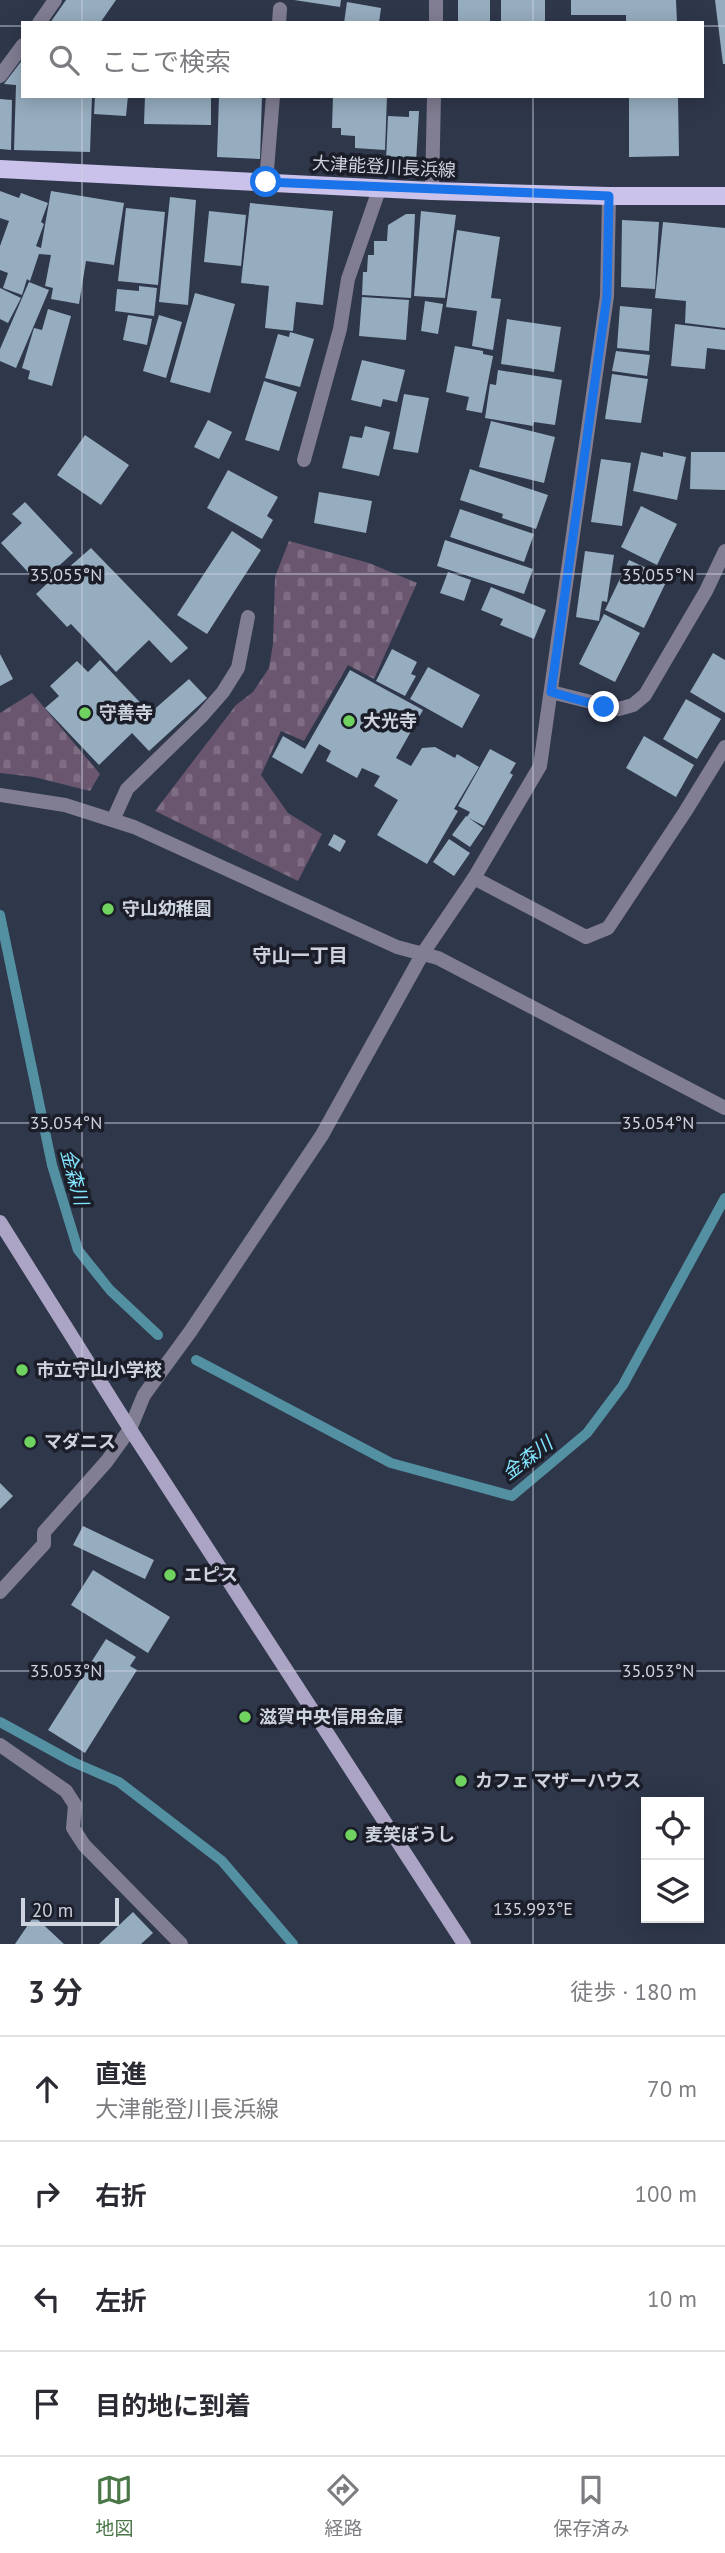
<!DOCTYPE html>
<html lang="ja">
<meta charset="utf-8">
<style>
:root{--surface:#fff;--page:#f2f2f3;--text:#2b2b33;--muted:#7c7c81;--line:#e1e1e2;--accent:#4a7747}
body{margin:0;font-family:"PT Sans","Noto Sans JP",sans-serif;background:var(--page);color:var(--text)}
.controls{position:absolute;right:21px;bottom:21px;display:grid;overflow:hidden;border-radius:0px;box-shadow:0 4px 18px #0003}
.controls button{width:63px;height:63px;display:grid;place-items:center;padding:0;border:0;border-bottom:2px solid var(--line);background:var(--surface);color:var(--text);font:35px sans-serif}
.scale{position:absolute;left:21px;bottom:18px;width:98px;box-sizing:border-box;padding-left:7px;border:4px solid #ced3e0;border-top:0;font-size:19px;line-height:24px;white-space:nowrap;color:#ced3e0;-webkit-text-stroke:5px #1b1e28;paint-order:stroke}
.stop{position:absolute;width:21px;height:21px;margin:-16px;border:5px solid #1a73e8;border-radius:50%;background:#fff}
.stop.end{background:#1a73e8;border-color:#fff;box-shadow:0 2px 7px #0008}
.list{margin:0;padding:0;list-style:none}
h2{display:flex;justify-content:space-between;align-items:center;height:91px;margin:0;padding:0 28px;font-size:30px}
h2 small{font-size:23px;font-weight:400;color:var(--muted)}
.list li{display:grid;grid-template-columns:46px 1fr auto;gap:21px;align-items:center;box-sizing:border-box;height:105px;padding:0 28px;border-top:2px solid var(--line)}
.list b{display:block;font-size:26px;white-space:nowrap}
.list p{margin:0;font-size:23px;white-space:nowrap;color:var(--muted)}
.list em{font-size:23px;font-style:normal;color:var(--muted)}
.icon{flex:none;width:38px;height:38px;fill:none;stroke:currentColor;stroke-width:2;stroke-linecap:round;stroke-linejoin:round}
.map{position:relative;flex:none;width:725px;height:1944px;overflow:hidden}
.search{position:absolute;background:var(--surface);box-shadow:0 4px 18px #0003;left:21px;right:21px;top:21px;height:77px;display:flex;align-items:center;gap:18px;box-sizing:border-box;padding:0 24px;border-radius:0px;color:var(--muted);font-size:26px}
.sheet{height:511px;background:var(--surface)}
nav{display:flex;justify-content:space-around;align-items:center;box-sizing:border-box;height:98px;border-top:2px solid var(--line);background:var(--surface);font-size:19px;color:var(--muted)}
nav a{display:grid;justify-items:center;gap:4px}
nav .on{color:var(--accent)}
.map>svg:first-child{display:block}
.cemetery{fill:url(#cemetery-stones)}
.lines{fill:none;stroke-linecap:round;stroke-linejoin:round}
.stream{stroke:#5391a2;stroke-width:10}
.building{fill:#96adbf}
.lane{stroke:#817d92;stroke-width:14}
.street{stroke:#817d92;stroke-width:14}
.secondary{stroke:#aba4c5;stroke-width:14}
.primary{stroke:#cbc2ec;stroke-width:18}
.route{stroke:#1a73e8;stroke-width:9}
.ticks{fill:none;stroke:#ced3e0;stroke-width:2;stroke-opacity:0.45}
.poi-dot{fill:#70d35f;stroke:#1b1e28;stroke-width:2.5}
.labels{text-anchor:middle;stroke-width:7;stroke-linejoin:round;paint-order:stroke}
.street-label{font-size:18px;fill:#ced3e0;stroke:#1b1e28}
.poi-label{font-size:18px;font-weight:bold;fill:#ced3e0;stroke:#1b1e28;text-anchor:start}
.neighbourhood-label{font-size:19px;font-weight:bold;fill:#ced3e0;stroke:#1b1e28}
.water-label{font-size:19px;font-style:italic;fill:#82e4ff;stroke:#1b1e28}
.ticks-label{font-size:18px;text-anchor:middle;fill:#ced3e0;stroke:#1b1e28;stroke-width:7;stroke-linejoin:round;paint-order:stroke}
</style>
<div class="map">
<svg width="725" height="1944" viewBox="0 0 725 1944">
<defs>
<pattern id="cemetery-stones" width="16" height="16" patternUnits="userSpaceOnUse" patternTransform="scale(1.75)"><rect width="16" height="16" fill="#6a566f"/><path d="M2 7V4a2 2 0 0 1 4 0v3zM10 15v-3a2 2 0 0 1 4 0v3z" fill="#7e6d83"/></pattern>
</defs>
<rect width="100%" height="100%" fill="#2f374b"/>
<path class="cemetery" d="M289,541l80,22 48,20 -43,96 -26,-14 -44,76 -23,-10 -20,44 27,38 34,21 -24,47 -143,-70 81,-106 17,-13 16,-24 4,-24 2,-67z
M32,693l68,81 -10,17 -56,-14 -34,-4v-60z"/>
<g class="lines">
<path class="stream" d="M0,915l52,250 26,85 32,40 48,45
M196,1360l195,103 121,33 75,-63 36,-48 102,-187
M0,1722l73,40 46,20 103,79 71,83"/>
</g>
<path class="building" d="M66,0h50l-16,23h-50z
M294,0h47l-1,7z
M458,0h32v23h-32z
M501,0h44v23h-44z
M571,0h105l1,23h-51v-8h-55z
M715,0h10v64h-2z
M347,2l34,6 -2,15h-35z
M23,59v37h69l-2,56 -76,-2 2,-65 -12,-1z
M95,96h33l-2,20 -32,-2z
M145,96h66v29l-67,-1z
M219,96h43l-2,63 -43,-2z
M333,96h54l-2,54 -30,-2v-12l-14,-1v-7h-9z
M629,96h49l1,60 -50,1z
M0,99l12,1 -1,50 -11,-1z
M409,111h10l-3,52 -30,-2 2,-45 21,1z
M0,191l19,7 2,-5 27,10 -7,19 3,2 -8,22 5,2 10,-57 73,12 -10,62 -28,-4 -7,43 -28,-5 2,-11 -8,-2 6,-31 -12,-1 -9,27 -3,-2 -5,16 -19,-7 5,-15 -8,-3v-24l9,-25 -9,-3z
M170,197l26,3 -8,105 -29,-3z
M250,203l83,8 -10,94 -27,-3 -3,29 -28,-3 4,-42 -28,-3z
M126,208l39,4 -7,73 -40,-4z
M209,211l37,4 -5,51 -37,-4z
M421,211l35,4 -11,83 -31,-2z
M406,214h9l-4,84 -49,-3 1,-23h4l1,-17h6v-14h13l1,-16z
M622,220l37,2 -4,67 -34,-2z
M663,222l62,6v100l-40,-5 1,-22 -31,-3z
M457,230l43,7 -9,61 10,1 -8,51 -21,-4 5,-35 -31,-4z
M29,282l20,8 -33,78 -16,-7v-12z
M139,286l18,2 -3,28 -39,-5 2,-22 22,2z
M0,288l21,10 -13,25 -8,-4z
M195,293l40,11 -25,89 -40,-11z
M362,297l47,3 -3,40 -47,-4z
M425,301l18,3 -5,30 -17,-3z
M620,306l32,3 -3,42 -32,-3z
M48,309l23,7 -19,70 -24,-7 2,-8 -8,-3 12,-40 8,2z
M128,315l24,4 -5,26 -24,-5z
M159,315l23,7 -16,56 -23,-7z
M507,319l54,8 -7,45 -53,-8z
M675,324l50,6v20l-18,-2 -2,21 -34,-3z
M290,332l24,7 -14,48 -35,-9 13,-44 11,3z
M455,346l28,5v3l10,2 -11,57 -16,-3 3,-13 -23,-5z
M616,351l34,4 -3,21 -35,-5z
M362,360l43,10 -8,32 -14,-3 -2,8 -30,-7z
M498,370l64,10 -7,45 -21,-3 -1,4 -48,-8 5,-34 6,1z
M612,374l36,5 -7,44 -36,-4z
M264,381l33,11 -18,59 -34,-11z
M404,394l25,4 -11,55 -25,-4z
M208,420l24,12 -13,27 -25,-12z
M491,421l64,16 -11,46 -65,-16z
M365,426l25,6 -11,44 -37,-8 8,-32 12,2z
M85,435l44,30 -28,40 -44,-30z
M641,452l22,5v-5l23,5 -9,43 -44,-9z
M691,452h34v38l-35,-1z
M601,459l30,4 -9,63 -31,-4z
M470,469l78,26 -12,34 -34,-11 1,-4 -43,-14z
M228,470l50,27 -11,19 6,4 -11,19 -55,-31z
M319,492l53,9 -6,32 -52,-10z
M25,502l48,51 -34,31 -38,-41 21,-20 -10,-9z
M641,506l36,18 -20,41 -36,-18z
M460,509l74,25 -10,28 -74,-25z
M232,531l29,19 -54,84 -30,-19z
M445,540l88,29 -9,25 -87,-28z
M91,548l97,100 -17,15 -22,-23 -33,32 -45,-48 -4,3 -31,-33 30,-28 2,2z
M585,551l29,4 -7,47 -5,-1 -3,20 -23,-4z
M629,560l39,18 -24,50 -39,-18z
M448,572l23,8 -7,21 -24,-8z
M491,587l55,23 -12,29 -34,-14 3,-6 -22,-9z
M604,614l36,19 -25,49 -36,-18z
M392,649l25,13 -6,12 5,2 -11,20 -29,-15z
M713,653l12,7v53l-35,-21z
M0,654l13,25 -13,7z
M100,660l50,53 39,-34 18,19 -58,53 -17,-18 -33,32 -54,-57 14,-12 -9,-10 27,-25 11,11z
M428,667l52,28 -18,33 -52,-29z
M350,670l73,40 -27,48 15,8 11,-18 13,-1 20,11 2,-4 22,13 -25,42 4,2 -31,53 -50,-29 21,-35 -24,-14 6,-10 -18,-8 -5,10 -31,-17 5,-10 -12,-7 -17,30 -30,-17 11,-21 22,13z
M686,699l35,20 -24,40 -34,-20z
M644,736l50,29 -18,32 -50,-29z
M490,749l26,14 -6,10 3,2 -29,51 -17,-9 3,-5 -12,-6z
M466,816l17,12 -13,19 -18,-12z
M334,834l12,7 -6,11 -12,-7z
M449,839l21,14 -16,23 -21,-14z
M0,1483l13,13 -13,13z
M83,1526l71,34 -9,19 -72,-34z
M93,1570l77,47 -22,36 -77,-48z
M106,1639l30,18 -6,9 7,4 -52,83 -37,-23z
M133,1912l20,21 -12,11h-42z
M34,1916l30,28h-49z"/>
<g class="lines">
<path class="lane" d="M39,23l16,-23
M279,23l1,-14
M0,76l23,-31
M266,182l7,-86
M113,820l14,-31 75,-73 21,-24 15,-24 10,-51
M474,878l112,59 22,-9 77,-116 40,-65"/>
<path class="street" d="M436,23v-23
M432,191l2,-95
M304,460l36,-131 8,-50 32,-92
M551,692l68,17 14,-4 12,-10 61,-104 19,-40
M0,795l65,10 69,22 263,120 41,11 287,150
M0,1592l44,-48v-12l63,-71 23,-32 14,-34 46,-63 132,-197 101,-182 51,-75 66,-112 67,-470 2,-100
M0,1745l66,46 9,14 -2,23 11,17 97,99"/>
<path class="secondary" d="M0,1222l130,207 334,515"/>
<path class="primary" d="M0,169l432,22 177,5h116"/>
</g>
<g class="lines">
<path class="route" d="M266,182l343,14 -2,100 -56,396 53,15"/>
</g>
<path class="ticks" d="M82,0v23M533,0v23M0,26h23M702,26h23M82,96v1848M533,96v1848M0,574h725M0,1123h725M0,1671h725"/>
<g class="poi-dot">
<circle cx="85" cy="713" r="7"/>
<circle cx="349" cy="721" r="7"/>
<circle cx="108" cy="909" r="7"/>
<circle cx="22" cy="1370" r="7"/>
<circle cx="30" cy="1442" r="7"/>
<circle cx="170" cy="1575" r="7"/>
<circle cx="245" cy="1717" r="7"/>
<circle cx="461" cy="1781" r="7"/>
<circle cx="351" cy="1835" r="7"/>
</g>
<g class="labels">
<g class="street-label">
<text transform="translate(384 167) rotate(3)" y="6">大津能登川長浜線</text>
</g>
<g class="poi-label">
<text x="99" y="719">守善寺</text>
<text x="363" y="727">大光寺</text>
<text x="122" y="915">守山幼稚園</text>
<text x="36" y="1376">市立守山小学校</text>
<text x="44" y="1448">マダニス</text>
<text x="184" y="1581">エピス</text>
<text x="259" y="1723">滋賀中央信用金庫</text>
<text x="475" y="1787">カフェ マザーハウス</text>
<text x="365" y="1841">麦笑ぼうし</text>
</g>
<g class="neighbourhood-label">
<text x="300" y="962">守山一丁目</text>
</g>
<g class="water-label">
<text transform="translate(75 1177) rotate(75)" y="7">金森川</text>
<text transform="translate(527 1458) rotate(-37)" y="7">金森川</text>
</g>
</g>
<g class="ticks-label">
<text x="66" y="581">35.055°N</text>
<text x="658" y="581">35.055°N</text>
<text x="66" y="1129">35.054°N</text>
<text x="658" y="1129">35.054°N</text>
<text x="66" y="1677">35.053°N</text>
<text x="658" y="1677">35.053°N</text>
<text x="533" y="1915">135.993°E</text>
</g>
</svg>
<div class="controls">
<button><svg class="icon" aria-label="locate" viewBox="0 0 24 24"><circle cx="12" cy="12" r="6"/><path d="M12 2v4M12 18v4M2 12h4M18 12h4"/></svg></button>
<button><svg class="icon" aria-label="layers" viewBox="0 0 24 24"><path d="M12 4l9 5-9 5-9-5zM3 14l9 5 9-5"/></svg></button>
</div>
<div class="scale">20 m</div>
<div class="stop" style="left:266px;top:182px"></div>
<div class="stop end" style="left:604px;top:707px"></div>
<div class="search"><svg class="icon" aria-label="search" viewBox="0 0 24 24"><circle cx="10" cy="10" r="6"/><path d="M15 15l6 6"/></svg>ここで検索</div>
</div>
<section class="sheet">
<h2>3 分<small>徒歩 · 180 m</small></h2>
<ul class="list">
<li><svg class="icon" aria-label="ahead" viewBox="0 0 24 24"><path d="M12 20V5M6 11l6-6 6 6"/></svg><div><b>直進</b><p>大津能登川長浜線</p></div><em>70 m</em></li>
<li><svg class="icon" aria-label="right" viewBox="0 0 24 24"><path d="M7 20v-9h11M14 6l5 5-5 5"/></svg><div><b>右折</b></div><em>100 m</em></li>
<li><svg class="icon" aria-label="left" viewBox="0 0 24 24"><path d="M17 20v-9H6M10 6l-5 5 5 5"/></svg><div><b>左折</b></div><em>10 m</em></li>
<li><svg class="icon" aria-label="arrive" viewBox="0 0 24 24"><path d="M6 21V4h12l-3 4 3 4H6"/></svg><div><b>目的地に到着</b></div></li>
</ul>
</section>
<nav>
<a class="on"><svg class="icon" aria-label="map" viewBox="0 0 24 24"><path d="M3 6l6-2 6 2 6-2v14l-6 2-6-2-6 2zM9 4v14M15 6v14"/></svg>地図</a>
<a><svg class="icon" aria-label="directions" viewBox="0 0 24 24"><path d="M12 3l9 9-9 9-9-9zM9 14v-3h6M13 9l2 2-2 2"/></svg>経路</a>
<a><svg class="icon" aria-label="saved" viewBox="0 0 24 24"><path d="M7 4h10v16l-5-4-5 4z"/></svg>保存済み</a>
</nav>
